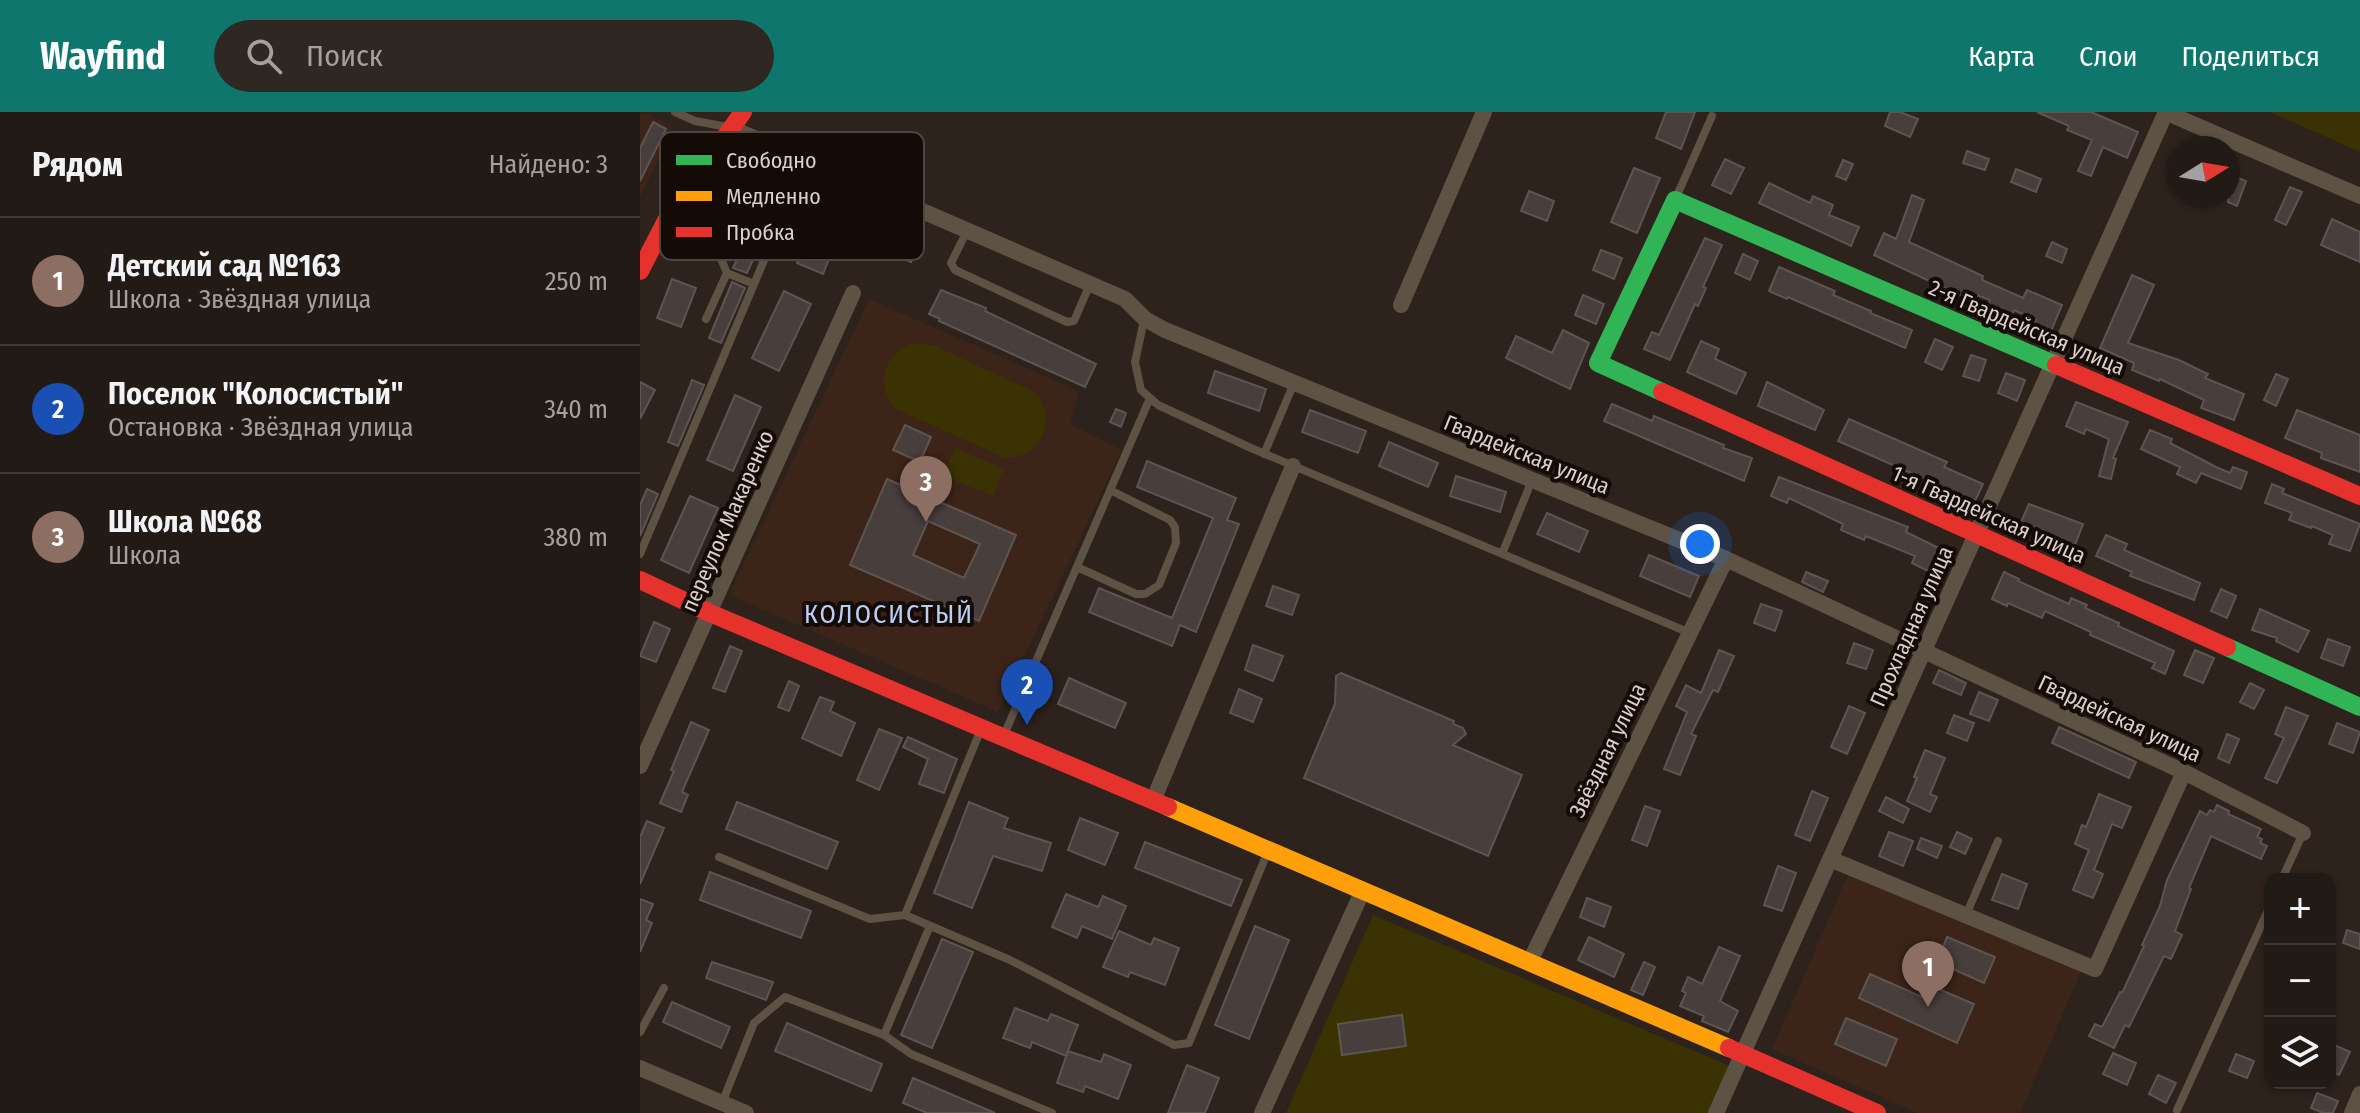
<!DOCTYPE html>
<html lang="ru">
<meta charset="utf-8">
<style>
:root{--surface:#221a15;--page:#2e2722;--text:#f1f3f6;--muted:#a2a1a0;--line:#3f3834;--accent:#0f766e}
body{margin:0;font-family:"Fira Sans Condensed",sans-serif;background:var(--page);color:var(--text)}
.controls{position:absolute;right:24px;bottom:24px;display:grid;overflow:hidden;border-radius:16px;box-shadow:0 2px 6px #0004}
.controls button{width:72px;height:72px;display:grid;place-items:center;padding:0;border:0;border-bottom:2px solid var(--line);background:var(--surface);color:var(--text);font:40px sans-serif}
.compass{position:absolute;left:1528px;top:24px;width:72px;height:72px;border-radius:50%;background:var(--surface);box-shadow:0 2px 6px #0004;rotate:79deg}
.you{position:absolute;left:1060px;top:432px;width:28px;height:28px;margin:-20px;border:6px solid #fff;border-radius:50%;background:#1a73e8;box-shadow:0 0 0 12px #1a73e833}
.badge{display:grid;place-items:center;width:52px;height:52px;border-radius:50%;background:var(--accent);color:#fff;font-size:26px;font-weight:700}
.pin{position:absolute;translate:-50% -66px;filter:drop-shadow(0 2px 4px #0008)}
.pin::after{content:'';position:absolute;top:42px;width:28px;height:24px;background:inherit;clip-path:polygon(0 0,100% 0,50% 100%)}
.list{margin:0;padding:0;list-style:none}
h2{display:flex;justify-content:space-between;align-items:center;height:104px;margin:0;padding:0 32px;font-size:34px}
h2 small{font-size:26px;font-weight:400;color:var(--muted)}
.list li{display:grid;grid-template-columns:52px 1fr auto;gap:24px;align-items:center;box-sizing:border-box;height:128px;padding:0 32px;border-top:2px solid var(--line)}
.list b{display:block;font-size:30px;white-space:nowrap}
.list p{margin:0;font-size:26px;white-space:nowrap;color:var(--muted)}
.list em{font-size:26px;font-style:normal;color:var(--muted)}
.icon{flex:none;width:44px;height:44px;fill:none;stroke:currentColor;stroke-width:2;stroke-linecap:round;stroke-linejoin:round}
.map{position:relative;flex:none;width:1720px;height:1001px;overflow:hidden}
header{display:flex;align-items:center;gap:48px;box-sizing:border-box;height:112px;padding:0 40px;background:var(--accent);color:#fff}
header strong{font-size:38px}
nav{display:flex;gap:44px;margin-inline-start:auto;font-size:28px}
.search{width:560px;height:72px;background:var(--page);display:flex;align-items:center;gap:20px;box-sizing:border-box;padding:0 28px;border-radius:44px;color:var(--muted);font-size:30px}
main{display:flex}
aside{flex:1;background:var(--surface)}
.map>svg:first-child{display:block}
.built{fill:#3c2419}
.green{fill:#3b3204}
.building{fill:#483e3b;stroke:#5e5451;stroke-width:2;fill-rule:evenodd}
.lines{fill:none;stroke-linecap:round;stroke-linejoin:round}
.lane{stroke:#5d5244;stroke-width:8}
.street{stroke:#5d5244;stroke-width:16}
.fast{stroke:#30b455;stroke-width:18}
.slow{stroke:#ff9f0a;stroke-width:18}
.jam{stroke:#e5322d;stroke-width:18}
.labels{text-anchor:middle;stroke-width:8;stroke-linejoin:round;paint-order:stroke}
.street-label{font-size:22px;fill:#ddcfc9;stroke:#140b07}
.quarter-label{font-size:26px;letter-spacing:2px;fill:#bacef6;stroke:#140b07}
.key{fill:#140b07;stroke:#504641;stroke-width:2}
.key-label{font-size:22px;fill:#ddcfc9}
</style>
<header>
<strong>Wayfind</strong>
<div class="search"><svg class="icon" aria-label="search" viewBox="0 0 24 24"><circle cx="10" cy="10" r="6"/><path d="M15 15l6 6"/></svg>Поиск</div>
<nav><a>Карта</a><a>Слои</a><a>Поделиться</a></nav>
</header>
<main>
<aside>
<h2>Рядом<small>Найдено: 3</small></h2>
<ul class="list">
<li><span class="badge" style="background:#8d6e63">1</span><div><b>Детский cад №163</b><p>Школа · Звёздная улица</p></div><em>250 m</em></li>
<li><span class="badge" style="background:#1a4fb4">2</span><div><b>Поселок &quot;Колосистый&quot;</b><p>Остановка · Звёздная улица</p></div><em>340 m</em></li>
<li><span class="badge" style="background:#8d6e63">3</span><div><b>Школа №68</b><p>Школа</p></div><em>380 m</em></li>
</ul>
</aside>
<div class="map">
<svg width="1720" height="1001" viewBox="0 0 1720 1001">
<rect width="100%" height="100%" fill="#2d221c"/>
<path class="built" d="M0,0l19,7 15,10 -34,68z
M229,187l210,92 -9,33 52,26 -124,262 -269,-117z
M1208,763l235,91 -63,147h-102l-146,-64z"/>
<path class="green" d="M1630,0h90v40z
M275,231l18,2 102,47c24,27 6,69 -32,65l-107,-48c-22,-23 -12,-58 19,-66z
M315,336l49,21 -11,27 -50,-20z
M733,803l357,151 -21,47h-423z"/>
<path class="building" d="M1026,0h29l-14,37 -25,-11z
M1250,0h10l18,7 -8,18 -25,-11z
M1397,0h54l47,20 -11,26 -24,-11 -12,29 -13,-5 14,-31 -25,-10 2,-4z
M13,10l13,7 -26,52v-33z
M1327,39l22,8 -4,11 -22,-7z
M1085,47l19,9 -13,26 -19,-9z
M1203,48l10,4 -7,16 -10,-4z
M994,56l26,10 -23,55 -26,-11z
M1376,57l25,10 -5,13 -25,-10z
M1588,62l18,7 -9,25 -9,-4z
M1129,71l41,20 3,-7 20,9 -4,10 30,12 -8,19 -92,-43z
M1650,75l12,5 -16,33 -11,-5z
M889,79l25,10 -7,20 -26,-10z
M1272,83l12,5 -15,42 74,34 -1,4 41,18 4,-8 35,15 -11,26 -17,-7 2,-4 -22,-10 -4,8 -23,-10 3,-8 -13,-5 -3,7 -100,-47 10,-22 12,6z
M184,84l26,11 -27,67 -26,-11z
M1692,107l28,13v30l-39,-17z
M253,115l28,12 -10,23 -28,-12z
M1065,126l17,7 -19,42 3,1 -8,18 -3,-2 -25,56 -26,-11 8,-17 7,3z
M1412,130l15,7 -5,14 -16,-7z
M961,138l21,8 -8,21 -21,-9z
M100,141l13,7 -6,13 -14,-5z
M1103,142l15,7 -8,19 -15,-7z
M1139,155l56,24 -2,4 38,16 -1,2 42,17 -7,18 -117,-51 -1,2 -18,-8z
M1492,163l22,10 -26,58 51,17 29,14 -3,4 39,16 -10,26 -33,-12 3,-8 -44,-21 -1,2 -27,-11 2,-7 -34,-15z
M32,167l24,9 -15,39 -24,-9z
M92,170l13,6 -24,55 -12,-5z
M301,178l45,18 -1,3 111,53 -11,23 -146,-66 1,-2 -11,-5z
M144,179l27,13 -32,67 -27,-13z
M943,183l21,9 -8,20 -21,-9z
M923,218l26,13 -19,46 -64,-31 10,-22 36,17z
M1295,227l18,8 -11,23 -17,-8z
M1061,229l18,8 -4,10 31,14 -10,21 -49,-22z
M1331,243l15,5 -7,21 -16,-5z
M575,259l51,18 -7,22 -51,-18z
M1366,261l19,7 -8,21 -19,-8z
M1636,262l12,5 -12,27 -12,-6z
M52,268l12,5 -26,61 -10,-4z
M0,270l15,8 -15,29z
M1127,270l57,28 -9,20 -57,-24z
M95,283l26,12 -28,64 -26,-11z
M1436,290l52,20 -15,36 3,1 -5,20 -12,-3 10,-37 -23,-10 -2,5 -18,-8z
M972,292l40,17 2,-5 70,29 -1,3 29,10 -8,23 -140,-60z
M476,297l10,4 -5,14 -11,-5z
M670,298l56,21 -8,22 -56,-21z
M1657,298l63,25v37l-39,-14 1,-5 -37,-15z
M1209,307l98,43 -3,5 39,17 -8,17 -137,-60z
M265,313l26,12 -11,25 -27,-12z
M1510,318l22,9 -2,4 46,24 14,6 3,-6 14,5 -6,17 -40,-16 -5,10 -19,-9 3,-7 -39,-18z
M749,330l49,21 -10,24 -49,-21z
M507,349l89,37 -9,22 12,4 -43,108 -16,-7 -8,21 -83,-34 10,-24 73,30 41,-100 -76,-31z
M816,364l50,16 -6,20 -50,-16z
M1139,365l129,50 -2,5 39,19 -11,23 -22,-11 3,-7 -49,-20 -2,4 -23,-10 2,-6 -54,-26 -2,5 -16,-7z
M247,367l129,56 -37,86 -129,-56zM288,409l52,23 -16,34 -51,-23z
M1632,372l12,5 -2,4 78,31 -10,27 -21,-7 4,-9 -21,-9 -1,2 -22,-8 3,-7 -27,-10z
M7,377l11,5 -18,42v-31z
M50,384l28,12 -29,65 -28,-13z
M1389,392l54,20 -8,21 -54,-23z
M907,401l41,18 -9,21 -42,-18z
M1466,423l21,9 -3,6 76,33 -6,17 -64,-24 2,-4 -36,-16z
M1009,443l50,21 -9,21 -50,-21z
M1166,460l22,9 -5,11 -21,-10z
M1364,460l15,7 -1,2 51,23 2,-6 16,7 -2,3 34,15 -1,3 56,25 -9,23 -13,-6 3,-5 -65,-28 1,-3 -46,-21 -3,7 -34,-15 -1,3 -15,-7z
M633,474l26,9 -7,20 -26,-9z
M1581,477l15,7 -9,22 -16,-7z
M1121,492l21,7 -7,20 -21,-8z
M1620,497l49,22 -11,21 -22,-11 1,-3 -25,-8z
M14,510l16,7 -14,33 -16,-6z
M1688,527l22,8 -7,19 -22,-8z
M1214,531l19,7 -7,19 -19,-6z
M613,533l30,11 -10,25 -28,-11z
M90,534l12,5 -17,41 -12,-4z
M1079,538l15,6 -16,36 -5,-2 -22,44 5,2 -16,39 -16,-6 23,-57 -11,-6 10,-21 15,8z
M1555,538l19,8 -11,25 -19,-8z
M1299,558l27,13 -5,12 -28,-12z
M701,561l113,48 -1,3 10,4 3,6 -13,11 69,30 -34,81 -184,-78 31,-74 1,-28z
M429,566l57,25 -11,25 -57,-24z
M149,569l10,5 -10,25 -11,-4z
M1610,571l14,7 -10,19 -14,-7z
M599,577l23,10 -9,23 -23,-9z
M1339,580l19,8 -9,21 -19,-7z
M180,585l14,5 -4,9 25,12 -14,33 -39,-18z
M1209,594l16,7 -18,41 -16,-7z
M1646,595l22,9 -31,67 -12,-5 19,-40 -9,-4z
M1314,603l20,8 -7,18 -20,-8z
M51,610l18,8 -27,62 6,3 -7,17 -21,-9 14,-32 -3,-1z
M1697,611l23,9 -7,21 -24,-9z
M1419,615l77,35 -7,16 -77,-35z
M239,617l23,9 -23,52 -22,-10z
M1587,622l12,5 -10,24 -11,-5z
M268,625l49,22 -13,34 -25,-9 9,-25 -25,-12z
M1285,638l20,8 -15,36 7,3 -7,15 -23,-11 10,-23 -3,-1z
M1172,679l16,7 -18,43 -15,-6z
M1459,682l32,13 -9,21 -10,-4 -18,46 9,4 -10,24 -20,-8 16,-40 -14,-6 7,-19 4,2z
M1246,685l23,12 -6,14 -24,-12z
M97,690l101,40 -11,27 -101,-40z
M329,690l39,16 -4,10 47,15 -9,28 -49,-15 -21,52 -38,-15z
M1577,693l12,6 -1,3 33,15 -4,8 5,2 -2,4 7,3 -6,13 -50,-23 -22,52 2,1 -16,42 7,4 -11,24 -7,-3 -35,71 -4,-2 -11,23 -25,-12 6,-12 7,3 18,-35 2,1 22,-47 -2,-1 18,-39 7,-26 33,-69 7,4 3,-5 4,2z
M1005,694l15,5 -13,35 -15,-6z
M440,706l38,15 -13,32 -37,-15z
M7,709l17,7 -24,56v-47z
M1249,720l24,9 -10,25 -24,-10z
M1317,720l15,7 -7,15 -15,-7z
M1281,726l21,8 -5,12 -20,-9z
M505,730l97,38 -11,26 -96,-38z
M1138,754l18,7 -14,38 -18,-6z
M70,760l101,39 -10,27 -101,-38z
M1362,762l25,10 -9,25 -26,-9z
M426,782l32,13 5,-11 23,10 -14,33 -30,-13 -5,12 -25,-11z
M947,786l24,9 -7,20 -24,-10z
M0,787l13,5 -7,16 6,3 -12,29z
M615,814l34,14 -40,99 -34,-14z
M1707,818l13,4v15l-17,-6z
M479,819l32,14 3,-7 25,10 -14,37 -35,-13 -2,5 -25,-10z
M949,825l35,17 -10,23 -36,-17z
M1307,825l48,20 -11,26 -47,-21z
M302,827l31,13 -41,96 -31,-13z
M1079,835l21,9 -20,45 18,10 -10,21 -26,-11 2,-5 -24,-10 6,-13 -4,-2 6,-14 14,7z
M72,850l61,20 -7,18 -60,-22z
M1004,850l11,5 -12,28 -12,-5z
M1230,862l52,23 5,-13 47,20 -17,39 -98,-45z
M32,890l58,25 -9,21 -58,-26z
M375,896l33,13 3,-7 27,11 -12,31 -34,-14 -2,6 -27,-10z
M762,903l4,31 -64,9 -4,-31z
M1206,906l51,21 -11,27 -51,-22z
M147,911l95,41 -11,27 -96,-40z
M1690,931l20,9 -11,23 -9,-4z
M428,939l33,11 3,-8 27,11 -13,34 -33,-13 -2,6 -26,-9z
M1473,941l23,10 -9,22 -24,-11z
M1596,942l18,7 -7,17 -18,-7z
M547,953l32,13 -14,35h-37z
M1518,963l18,8 -10,20 -17,-9z
M273,966l82,35h-68l-24,-10z
M1677,981l21,8 -5,12h-10l-12,-5z"/>
<g class="lines">
<path class="lane" d="M35,0l20,9 33,6
M1035,88l37,-84
M30,104l46,31 11,26 -21,46
M327,119l-16,32 4,7 112,52 7,-1 16,-37
M87,161l27,11
M504,208l-9,42 6,28 17,15 93,43 439,185
M624,342l30,-71
M0,442l166,-393
M862,442l30,-74
M437,455l59,27h9l14,-9 17,-42 -1,-16 -5,-7 -60,-30
M341,617l-76,186 105,45 164,85 15,-2 79,-192
M364,623l146,-337
M79,745l151,62 35,-4
M1642,767l21,-46
M1326,803l32,-74
M0,920l24,-44
M244,923l27,19 141,59
M82,991l32,-80 31,-26 99,38 46,-109
M1537,998l93,-204"/>
<path class="street" d="M1525,0l195,84
M91,16l394,171 20,20 20,11 561,229 458,213 119,61
M761,193l83,-193
M0,654l213,-473
M513,689l140,-335
M1190,747l265,110 89,-197
M890,849l196,-402
M0,956l106,45
M622,1001l101,-223
M1076,1001l450,-1001
M1712,1001l8,-19"/>
<path class="fast" d="M1022,280l-64,-29 77,-163 381,165
M1587,535l133,60"/>
<path class="slow" d="M528,695l561,241"/>
<path class="jam" d="M0,159l29,-56 74,-103
M1416,253l304,131
M1022,280l565,255
M0,468l70,33 458,194
M1089,936l148,65"/>
</g>
<g class="labels">
<g class="street-label">
<text transform="translate(1387 215) rotate(23)" y="8">2-я Гвардейская улица</text>
<text transform="translate(887 342) rotate(22)" y="8">Гвардейская улица</text>
<text transform="translate(1349 402) rotate(24)" y="8">1-я Гвардейская улица</text>
<text transform="translate(87 409) rotate(-66)" y="8">переулок Макаренко</text>
<text transform="translate(1271 514) rotate(-66)" y="8">Прохладная улица</text>
<text transform="translate(1480 606) rotate(25)" y="8">Гвардейская улица</text>
<text transform="translate(967 638) rotate(-64)" y="8">Звёздная улица</text>
</g>
<g class="quarter-label">
<text x="249" y="511">КОЛОСИСТЫЙ</text>
</g>
</g>
<rect x="20" y="20" width="264" height="128" rx="12" class="key"/>
<rect x="36" y="43" width="36" height="10" fill="#30b455"/>
<rect x="36" y="79" width="36" height="10" fill="#ff9f0a"/>
<rect x="36" y="115" width="36" height="10" fill="#e5322d"/>
<g class="key-label">
<text x="86" y="56">Свободно</text>
<text x="86" y="92">Медленно</text>
<text x="86" y="128">Пробка</text>
</g>
</svg>
<div class="controls">
<button>+</button>
<button>−</button>
<button><svg class="icon" aria-label="layers" viewBox="0 0 24 24"><path d="M12 4l9 5-9 5-9-5zM3 14l9 5 9-5"/></svg></button>
</div>
<svg class="compass" viewBox="-18 -18 36 36"><path d="M0-13l5 13h-10z" fill="#e53935"/><path d="M0 13l5-13h-10z" fill="#a2a1a0"/></svg>
<div class="you"></div>
<div class="pin badge" style="left:1288px;top:895px;background:#8d6e63">1</div>
<div class="pin badge" style="left:387px;top:613px;background:#1a4fb4">2</div>
<div class="pin badge" style="left:286px;top:410px;background:#8d6e63">3</div>
</div>
</main>
